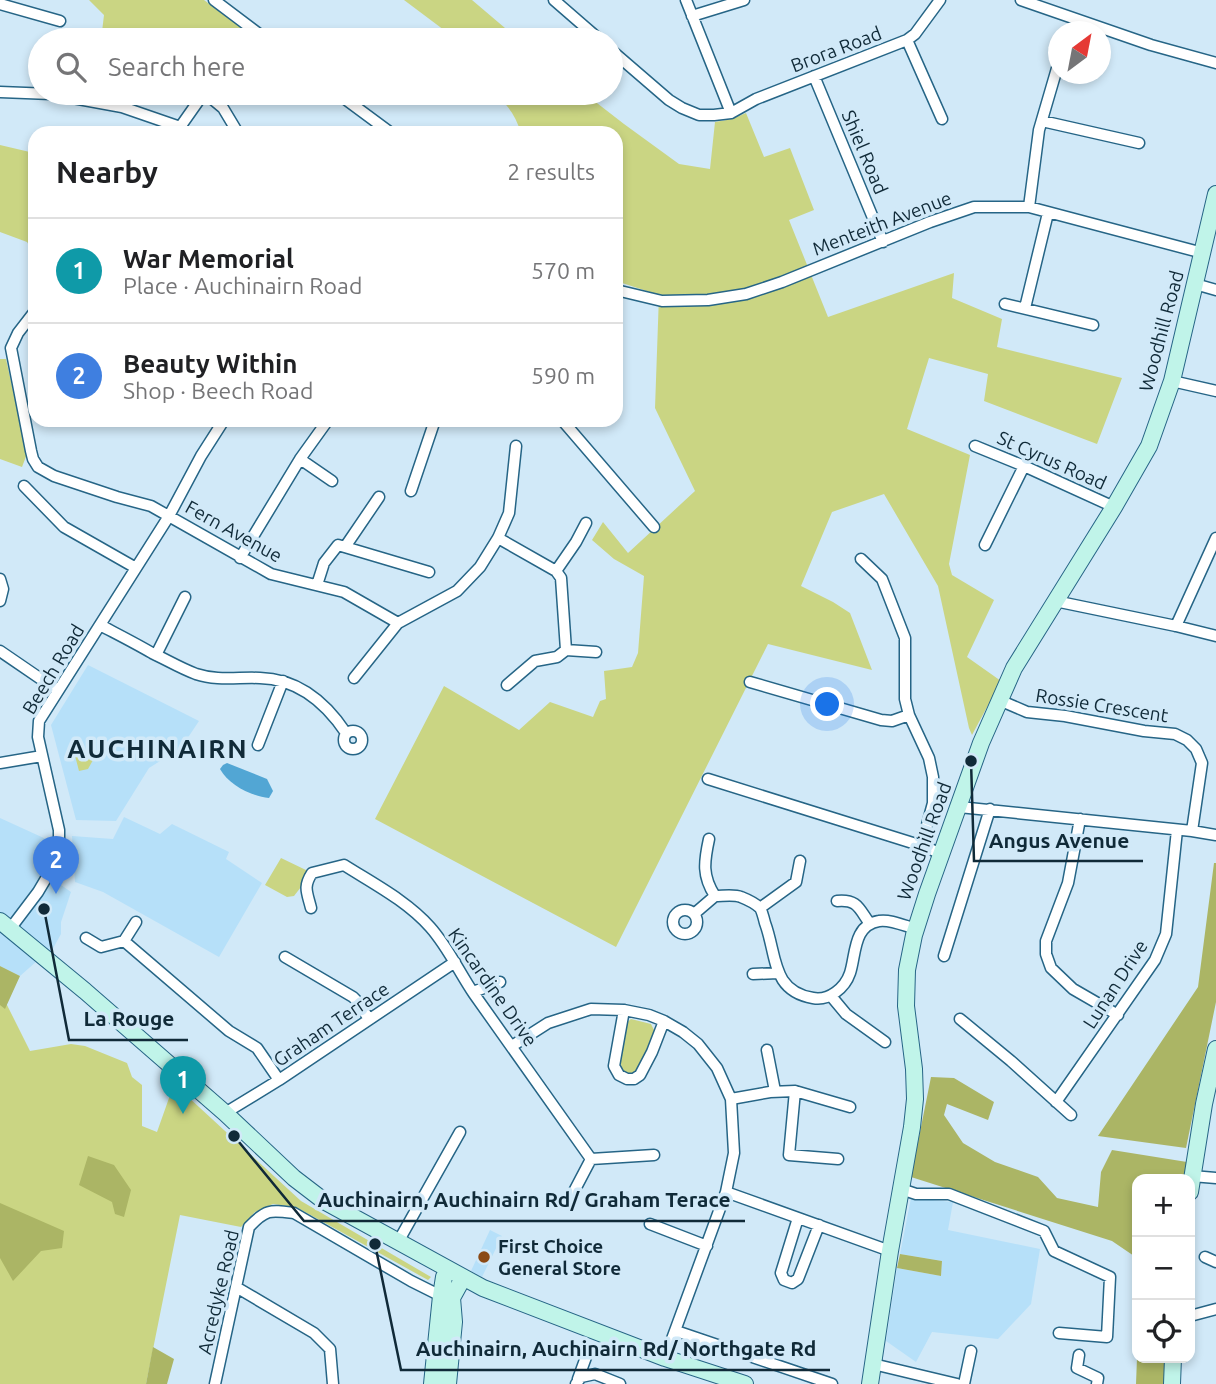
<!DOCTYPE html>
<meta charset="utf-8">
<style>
:root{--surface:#fff;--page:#f2f2f2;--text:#202124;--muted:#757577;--line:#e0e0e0;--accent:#ea580c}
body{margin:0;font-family:Ubuntu,sans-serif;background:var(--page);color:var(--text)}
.controls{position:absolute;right:21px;bottom:21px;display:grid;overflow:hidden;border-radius:14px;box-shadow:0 4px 10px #0003}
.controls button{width:63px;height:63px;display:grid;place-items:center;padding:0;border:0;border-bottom:2px solid var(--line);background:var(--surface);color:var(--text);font:35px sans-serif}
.compass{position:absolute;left:1048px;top:21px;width:63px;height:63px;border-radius:50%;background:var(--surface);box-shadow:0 4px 10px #0003;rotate:32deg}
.you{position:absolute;left:828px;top:705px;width:24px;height:24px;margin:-18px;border:5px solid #fff;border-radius:50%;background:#1a73e8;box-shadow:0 0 0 10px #1a73e833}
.badge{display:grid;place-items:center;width:46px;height:46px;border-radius:50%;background:var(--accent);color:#fff;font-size:23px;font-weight:700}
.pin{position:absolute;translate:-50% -58px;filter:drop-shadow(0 2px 4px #0008)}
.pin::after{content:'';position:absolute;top:37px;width:24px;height:21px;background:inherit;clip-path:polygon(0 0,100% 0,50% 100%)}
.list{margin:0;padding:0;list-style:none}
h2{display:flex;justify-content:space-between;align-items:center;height:91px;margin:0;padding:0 28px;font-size:30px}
h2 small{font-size:23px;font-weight:400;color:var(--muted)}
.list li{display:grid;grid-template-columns:46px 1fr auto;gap:21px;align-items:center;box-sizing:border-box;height:105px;padding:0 28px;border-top:2px solid var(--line)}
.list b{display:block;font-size:26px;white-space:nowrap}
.list p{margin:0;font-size:23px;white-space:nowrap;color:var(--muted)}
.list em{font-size:23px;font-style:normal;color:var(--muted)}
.icon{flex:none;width:38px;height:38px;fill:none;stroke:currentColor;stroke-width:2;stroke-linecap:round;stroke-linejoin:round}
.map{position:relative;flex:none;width:1216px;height:1384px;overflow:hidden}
.search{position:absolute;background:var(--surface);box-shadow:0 4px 10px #0003;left:28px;top:28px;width:595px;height:77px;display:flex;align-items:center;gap:18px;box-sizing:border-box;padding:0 24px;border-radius:38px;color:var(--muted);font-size:26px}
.panel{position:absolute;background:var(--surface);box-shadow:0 4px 10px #0003;left:28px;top:126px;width:595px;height:301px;border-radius:21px}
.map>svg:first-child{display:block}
.built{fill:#b6e0f9}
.green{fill:#cad583}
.forest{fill:#abb565}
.water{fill:#52a6d4}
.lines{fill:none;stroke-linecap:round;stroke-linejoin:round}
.street-casing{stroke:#266586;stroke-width:13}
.secondary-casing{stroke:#266586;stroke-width:18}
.street{stroke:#fff;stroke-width:10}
.secondary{stroke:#c0f4e9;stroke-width:16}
.poi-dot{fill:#8b4a15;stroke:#d1e9f8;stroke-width:2.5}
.labels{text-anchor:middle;stroke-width:7;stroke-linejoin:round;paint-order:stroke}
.street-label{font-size:19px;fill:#102a38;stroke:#d1e9f8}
.poi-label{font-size:19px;font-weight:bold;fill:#102a38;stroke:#d1e9f8;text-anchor:start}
.district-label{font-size:26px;font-weight:bold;letter-spacing:2px;fill:#102a38;stroke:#d1e9f8}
.leader{fill:none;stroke:#102a38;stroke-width:2.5}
.callout-dot{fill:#102a38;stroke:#d1e9f8;stroke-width:2.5}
.callout-label{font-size:21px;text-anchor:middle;font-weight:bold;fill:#102a38;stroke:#d1e9f8;stroke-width:7;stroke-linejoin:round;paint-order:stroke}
</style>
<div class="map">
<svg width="1216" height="1384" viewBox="0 0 1216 1384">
<rect width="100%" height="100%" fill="#d1e9f8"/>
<path class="built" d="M88,665l111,56 -18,27 -32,20 -33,53 -40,-1 -25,-95z
M124,817l36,17 12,-10 57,28 -3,7 36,24 -43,74 -116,-65 -28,-10 -3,-46 41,3z
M0,818l46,21 12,2 -14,32 27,19 -10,30v12l-10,18 -14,9 -17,15 -20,-10z
M911,1198l42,4 -5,28 92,19 -9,55 -33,35 -66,-7 -16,30 -30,-21 11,-73 44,8 1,-15 -42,-7z
M490,1230l12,6 -20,41 -11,-6z"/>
<path class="green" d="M89,0h115l40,30v7l-2,3h-141l3,-25z
M404,0h68l47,40h-70l3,-4z
M493,93h91l40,31 55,40 31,5 5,-47 17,-3 14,-6 18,44 26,-9 24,62 -25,10 39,97 126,-44 -2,25 50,21 -5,28 125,31 -25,66 -113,-43 4,-27 -59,-16 -22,71 63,26 -21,109 3,11 42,25 -27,57 34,24 -29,54 -3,-7 -31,-142 -54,-92 -52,18 -31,74 32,16 17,11 22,57 -104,-26 -152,303 -241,-128 69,-133 75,44 31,-28 43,15 7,-16 6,-2 -2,-28 28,-4 6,-14 6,-77 -30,-17 -22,-19 11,-18 25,31 67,-62 -40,-83 4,-113 -43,-14v-148h-95c-5,-17 -14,-30 -28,-40z
M0,145l34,8 1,2v100l-8,-13 -27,-10z
M0,359h6l21,95 -5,13 -22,-8z
M73,748l20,12 -5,9 -9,2z
M281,858l27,13 -7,16 -7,9 -7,1 -22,-12z
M0,999l7,6 23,46 41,-7 14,2 42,17 5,14 10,8v41l15,6 17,-48 127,117 130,76 -3,3 -132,-73 -23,-3 -18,8 -14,15 -61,-12 -34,169h-146z
M631,1019l20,5 3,6c-2,10 -17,57 -31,41 -5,-5 0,-43 4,-48 1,-2 3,-3 4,-4z"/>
<path class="forest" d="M1214,863h2v139l-30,146 -88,-12 100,-149z
M0,966l20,10 -15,33 -5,-4z
M931,1077l23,1 40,24 -6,18 -41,-16 -3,11 19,28 32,19 43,15 19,21 41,9 3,-35 11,-22 75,12 -2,17h-48v79l-25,-17 -201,-64z
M88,1156l26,9 17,25 -7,27 -9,-3 -3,-12 -33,-17z
M0,1203l64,28 -2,17 -21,3 -28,30 -13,-23z
M900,1254l42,7 -1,15 -44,-8z
M153,1347l21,12 -7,25h-21z
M1137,1358h30l-2,26h-29z"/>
<path class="water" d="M227,763l40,16 6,12 -4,7c-18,-2 -40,-13 -49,-29l3,-4z"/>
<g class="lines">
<g class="street-casing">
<path id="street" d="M214,0l53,40
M554,0l46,40
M686,0l45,113
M1021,0l130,45 65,18
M0,4l60,17
M692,16l52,-16
M907,40l35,79
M611,50l58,50 13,8 17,7h15l17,-2 25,-14 151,-59 8,-6 25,-34
M814,76l69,166
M0,92l51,2 71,13 58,20
M205,93l18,15 15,25
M337,93l54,40
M1042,121l97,22
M178,130l26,-37
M1029,207l10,-77 19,-65
M1195,284l21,6
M616,290l46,11 46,-1 38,-6 36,-12 148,-60 44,-15h55l174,46
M1005,304l88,21
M1025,308l23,-95
M35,311l-17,22 -7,15 20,103 2,8 5,8 16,9 63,21 34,9 120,68 73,18 54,31
M1172,381l44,10
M562,420l92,107
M975,446l49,20 90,41
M300,459l32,22
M24,486l40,41 72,41
M411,491l24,-71
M498,538l58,33 5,7 5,72
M985,545l39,-79
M345,547l34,-50
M240,558l60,-99 28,-39
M861,559l21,20 23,59v61l4,16 20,43 4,19v26l-6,22 -3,19
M556,571l20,-29 10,-19
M0,579l3,10 -3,12
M317,585l7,-22 14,-18 91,27
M1055,601l121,25 40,10
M100,625c17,9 35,18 52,28 15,7 28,15 44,21 21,7 42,3 64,4 38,1 66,25 86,55
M1176,626l40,-88
M0,651l57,39
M156,655l29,-58
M354,678l44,-55 59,-32 23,-24 18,-29 11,-25 7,-67
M750,682l131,38 11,1 17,-6
M507,685l28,-24 22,-4 9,-7 30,2
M999,700l28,12 38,4 79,15 31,3 12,6 9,9 6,14 -10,68
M344 740a9 9 0 1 1 18 0a9 9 0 1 1-18 0Z
M258,745l25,-64
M0,763l42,-7
M708,779l208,65h8l4,4 13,6
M959,807l233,24 24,4
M1080,819l-12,64 -22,58v13l5,14 22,21 45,26
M709,839c-5,23 -7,37 6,57
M837,901c21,-2 22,8 33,23
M311,908c-4,-16 -8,-21 1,-35l32,-8c30,19 63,36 86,62 18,20 29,45 44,67 39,55 78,110 117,165
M760,908l36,-26 4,-21
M673 922a12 12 0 1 1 24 0a12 12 0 1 1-24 0Z
M694,914l21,-18c8,0 19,-2 26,1 5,2 15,7 19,11 2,3 4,11 5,15 12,32 6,68 48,75 16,3 32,-10 37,-25 6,-18 3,-48 29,-52 11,-2 26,5 37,8
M136,922l-12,19 105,90 28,17 22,32
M10,929l28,-37 13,-22 8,-20v-20l-21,-93 1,-16 130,-205 32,-60 23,-36
M86,938l15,9 23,-6
M944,956l46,-147
M285,957l68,40 4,4 12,18
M753,974l25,-1
M473,992l27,-10
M831,996l15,18 39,28
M624,1010l-10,56 5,9 8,4h7l6,-4 12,-23 12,-31
M960,1019l51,42 60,54
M512,1046l36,-23 43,-14 33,1 25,5 15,6 19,11 15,12 19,24 14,31 3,54 -8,39 -61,166
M767,1050l8,41
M795,1091l-6,64 49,4
M731,1099l39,-7 25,-1 55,16
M1056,1102l99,-142 11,-26 11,-104
M225,1113l54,-33 176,-118
M591,1159l63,-4
M1192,1176l24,2
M901,1189l15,5h33l95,37 10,20 56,26 -3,60 -48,-4
M726,1192l164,59
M570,1199l21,-40
M798,1218l-17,55 3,7 8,3 6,-4 21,-54
M650,1224l57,22
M398,1242l62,-110
M1205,1257l11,5
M236,1287l78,46 16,16 3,35
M1190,1316l26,-7
M676,1331l156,53
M1079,1355l-2,13 21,10 -1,6
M873,1364l84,20
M578,1379l11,-30
M215,1384l34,-157c17,-18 21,-17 45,-14l117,68 30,15 5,1
M576,1384l5,-7 14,-3 25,10
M964,1384l7,-33"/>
</g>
<g class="secondary-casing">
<path id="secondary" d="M0,921l85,70 140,122 69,65 30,23 159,87 182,70 80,26
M1190,1192l14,-88 12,-55
M432,1384l9,-88 3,-19 4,-7
M448,1384l6,-62 -2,-24 11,-20
M870,1384l20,-133 22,-124 3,-28 -1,-30 -8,-63 1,-36 7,-35 13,-41 54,-151 33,-75 100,-161 35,-61 23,-65 44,-187
M1172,1384l1,-26"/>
</g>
<use href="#street" class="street"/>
<use href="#secondary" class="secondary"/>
</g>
<circle class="poi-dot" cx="484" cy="1257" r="7"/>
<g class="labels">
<g class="street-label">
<text transform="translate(836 49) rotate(-21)" y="7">Brora Road</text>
<text transform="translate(865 152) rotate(67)" y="7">Shiel Road</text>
<text transform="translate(882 223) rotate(-21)" y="7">Menteith Avenue</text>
<text transform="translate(1161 331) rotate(-75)" y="7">Woodhill Road</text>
<text transform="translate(1052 460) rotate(24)" y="7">St Cyrus Road</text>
<text transform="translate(234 531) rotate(29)" y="7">Fern Avenue</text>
<text transform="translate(53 669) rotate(-59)" y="7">Beech Road</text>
<text transform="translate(1102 705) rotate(9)" y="7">Rossie Crescent</text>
<text transform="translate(924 841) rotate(-70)" y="7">Woodhill Road</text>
<text transform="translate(1115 984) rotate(-57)" y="7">Lunan Drive</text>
<text transform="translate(493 987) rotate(55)" y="7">Kincardine Drive</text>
<text transform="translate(331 1024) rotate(-34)" y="7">Graham Terrace</text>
<text transform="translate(218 1292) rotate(-77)" y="7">Acredyke Road</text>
</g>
<g class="poi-label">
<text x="498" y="1253">First Choice<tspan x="498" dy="22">General Store</tspan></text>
</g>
<g class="district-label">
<text x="158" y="758">AUCHINAIRN</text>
</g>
</g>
<path class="leader" d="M971 761L974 861H1143M44 909L69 1040H188M234 1136L304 1221H745M375 1244L401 1370H830"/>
<g class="callout-dot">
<circle cx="971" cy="761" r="7"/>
<circle cx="44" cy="909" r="7"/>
<circle cx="234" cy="1136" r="7"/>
<circle cx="375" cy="1244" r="7"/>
</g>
<g class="callout-label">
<text x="1059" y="848">Angus Avenue</text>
<text x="129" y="1026">La Rouge</text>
<text x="524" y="1207">Auchinairn, Auchinairn Rd/ Graham Terace</text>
<text x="616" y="1356">Auchinairn, Auchinairn Rd/ Northgate Rd</text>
</g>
</svg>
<div class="controls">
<button>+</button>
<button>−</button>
<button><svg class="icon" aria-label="locate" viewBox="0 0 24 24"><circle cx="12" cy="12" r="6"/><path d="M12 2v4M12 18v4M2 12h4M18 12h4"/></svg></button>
</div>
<svg class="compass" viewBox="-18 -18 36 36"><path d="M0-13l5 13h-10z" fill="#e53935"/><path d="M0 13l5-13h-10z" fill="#757577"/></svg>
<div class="you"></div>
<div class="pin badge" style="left:183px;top:1114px;background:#0f9aa8">1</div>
<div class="pin badge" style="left:56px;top:894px;background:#3f7fe0">2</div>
<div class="search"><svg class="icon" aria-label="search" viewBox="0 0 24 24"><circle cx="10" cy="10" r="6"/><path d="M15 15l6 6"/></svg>Search here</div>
<section class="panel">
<h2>Nearby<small>2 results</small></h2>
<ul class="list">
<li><span class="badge" style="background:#0f9aa8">1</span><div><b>War Memorial</b><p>Place · Auchinairn Road</p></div><em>570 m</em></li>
<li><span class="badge" style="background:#3f7fe0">2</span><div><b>Beauty Within</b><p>Shop · Beech Road</p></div><em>590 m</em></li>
</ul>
</section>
</div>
